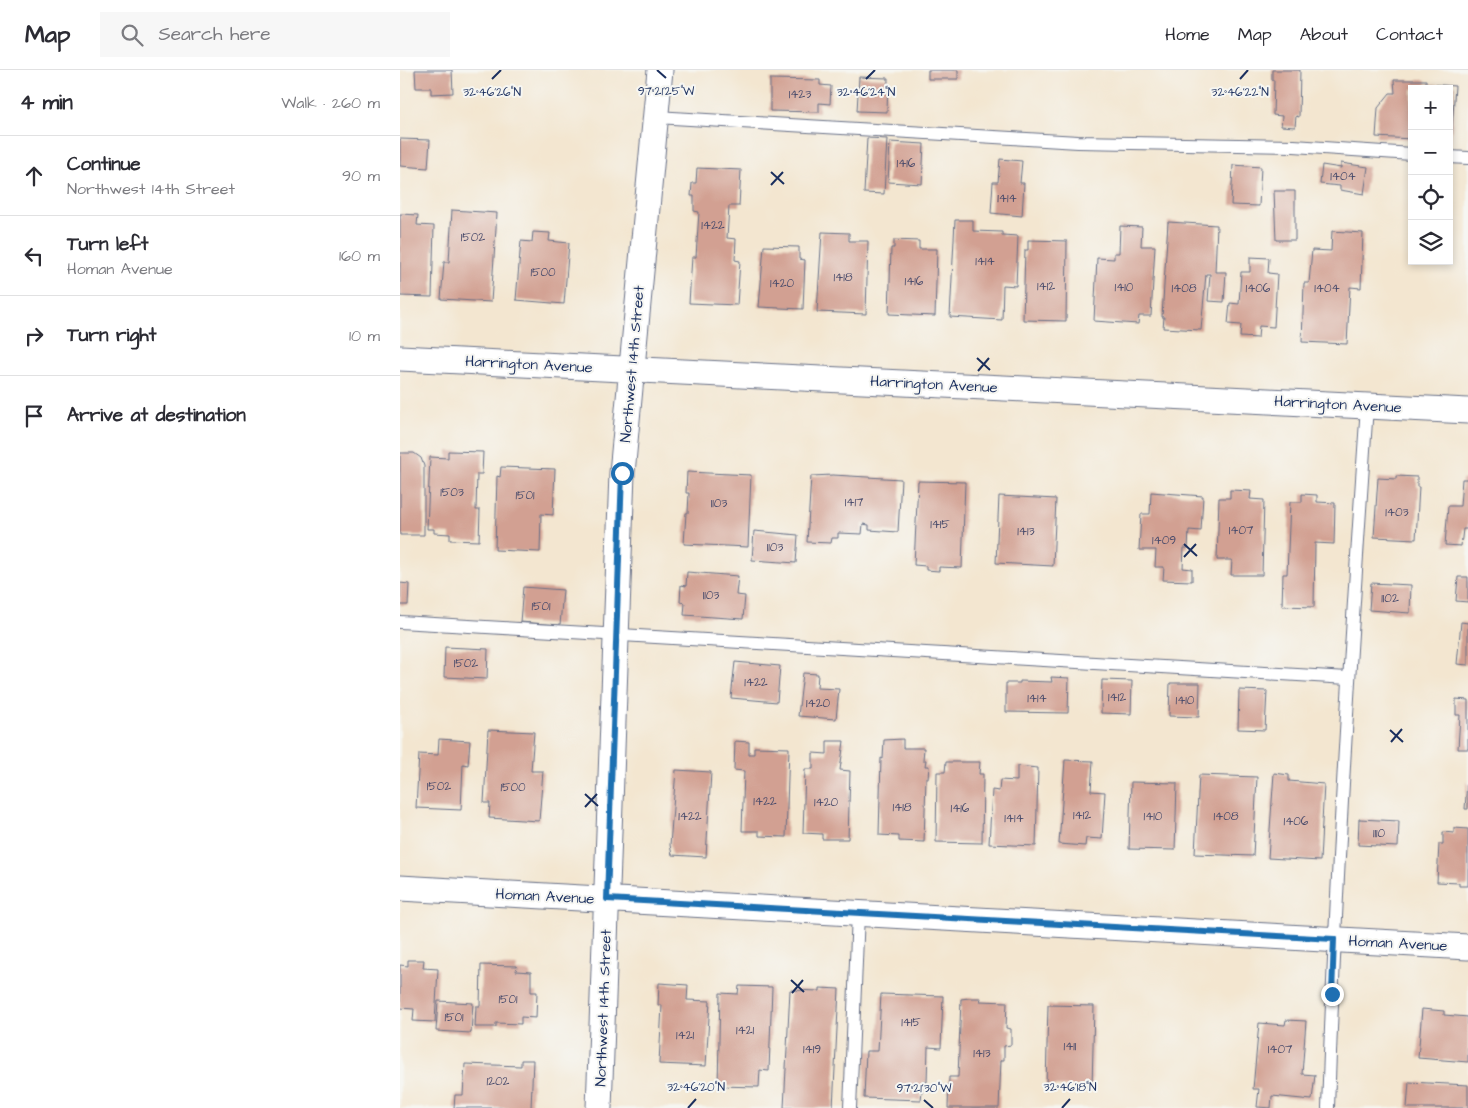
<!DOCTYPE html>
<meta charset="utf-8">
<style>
:root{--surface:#fff;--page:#f7f7f7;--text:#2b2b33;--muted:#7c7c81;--line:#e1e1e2}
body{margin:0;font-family:"Architects Daughter",sans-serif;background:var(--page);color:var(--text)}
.controls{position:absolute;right:15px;top:15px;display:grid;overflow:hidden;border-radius:0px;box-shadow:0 2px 8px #0003}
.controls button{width:45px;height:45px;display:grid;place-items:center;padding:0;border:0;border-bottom:1px solid var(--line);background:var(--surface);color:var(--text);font:25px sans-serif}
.stop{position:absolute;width:15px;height:15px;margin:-11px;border:4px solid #1f6fb2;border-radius:50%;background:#fff}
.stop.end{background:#1f6fb2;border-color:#fff;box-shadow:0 1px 5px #0008}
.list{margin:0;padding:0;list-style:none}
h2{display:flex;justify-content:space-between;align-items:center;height:65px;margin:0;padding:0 20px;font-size:21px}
h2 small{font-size:16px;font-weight:400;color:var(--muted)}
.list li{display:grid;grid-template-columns:32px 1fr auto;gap:15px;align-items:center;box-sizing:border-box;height:80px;padding:0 20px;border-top:1px solid var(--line)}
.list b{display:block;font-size:19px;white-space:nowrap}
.list p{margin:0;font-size:16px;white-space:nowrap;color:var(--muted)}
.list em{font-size:16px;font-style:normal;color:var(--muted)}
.icon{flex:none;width:28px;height:28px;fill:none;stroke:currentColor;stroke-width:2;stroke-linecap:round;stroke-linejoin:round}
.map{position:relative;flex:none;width:1068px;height:1038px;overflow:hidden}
header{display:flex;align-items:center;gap:30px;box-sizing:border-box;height:70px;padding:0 25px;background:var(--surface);border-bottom:1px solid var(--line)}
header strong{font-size:24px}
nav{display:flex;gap:28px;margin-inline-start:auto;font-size:18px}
.search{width:350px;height:45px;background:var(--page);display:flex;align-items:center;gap:12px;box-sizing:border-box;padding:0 18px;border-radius:0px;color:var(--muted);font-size:19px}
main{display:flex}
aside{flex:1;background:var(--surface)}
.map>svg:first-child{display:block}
.building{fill:#d2a092}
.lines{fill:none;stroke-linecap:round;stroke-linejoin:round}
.lane-casing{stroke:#676f86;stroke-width:14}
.street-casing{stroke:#676f86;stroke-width:27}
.lane{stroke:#fff;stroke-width:12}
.street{stroke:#fff;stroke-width:25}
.route{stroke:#1f6fb2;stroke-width:6}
.ticks{fill:none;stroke:#1b2f5e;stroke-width:2}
.labels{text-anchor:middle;stroke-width:4;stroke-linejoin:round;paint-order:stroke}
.number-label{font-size:12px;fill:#494b6b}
.street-label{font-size:15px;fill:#1b2f5e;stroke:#f6f6f2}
.ticks-label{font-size:12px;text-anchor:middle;fill:#1b2f5e;stroke:#f6f6f2;stroke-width:4;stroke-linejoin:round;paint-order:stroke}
</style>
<header>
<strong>Map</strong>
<div class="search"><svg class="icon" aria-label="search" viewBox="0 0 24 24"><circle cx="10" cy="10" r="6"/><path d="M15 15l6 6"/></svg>Search here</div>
<nav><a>Home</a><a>Map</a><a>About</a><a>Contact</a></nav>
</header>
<main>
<aside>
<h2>4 min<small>Walk · 260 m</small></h2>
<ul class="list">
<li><svg class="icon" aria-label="ahead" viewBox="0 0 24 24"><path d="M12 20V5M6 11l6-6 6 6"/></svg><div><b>Continue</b><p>Northwest 14th Street</p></div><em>90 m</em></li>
<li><svg class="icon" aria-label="left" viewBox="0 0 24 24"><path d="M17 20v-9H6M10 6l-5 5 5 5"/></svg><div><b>Turn left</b><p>Homan Avenue</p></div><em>160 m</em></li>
<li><svg class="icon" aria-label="right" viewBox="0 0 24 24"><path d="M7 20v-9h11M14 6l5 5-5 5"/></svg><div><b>Turn right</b></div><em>10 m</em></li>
<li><svg class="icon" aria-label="arrive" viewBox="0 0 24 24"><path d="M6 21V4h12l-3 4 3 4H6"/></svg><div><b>Arrive at destination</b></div></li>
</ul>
</aside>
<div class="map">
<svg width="1068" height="1038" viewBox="0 0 1068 1038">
<rect width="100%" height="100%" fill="#f6f6f2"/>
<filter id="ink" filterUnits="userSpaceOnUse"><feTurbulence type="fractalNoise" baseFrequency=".02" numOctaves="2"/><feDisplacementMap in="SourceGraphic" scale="10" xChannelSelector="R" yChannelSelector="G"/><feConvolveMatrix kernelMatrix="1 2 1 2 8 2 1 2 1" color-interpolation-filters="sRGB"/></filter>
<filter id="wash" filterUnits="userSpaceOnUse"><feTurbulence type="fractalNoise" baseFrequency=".0096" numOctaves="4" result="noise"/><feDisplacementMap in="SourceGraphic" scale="20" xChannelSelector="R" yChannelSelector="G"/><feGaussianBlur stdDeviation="1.12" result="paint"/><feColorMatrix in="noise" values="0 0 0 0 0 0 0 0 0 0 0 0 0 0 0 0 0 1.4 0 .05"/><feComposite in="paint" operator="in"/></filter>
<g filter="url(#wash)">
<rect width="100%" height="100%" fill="#f3e6d0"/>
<g id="blocks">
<path class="building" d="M15,0h37l1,23 -22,1v-6h-15z
M528,0h30v9h-30z
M872,0h28l-1,47 -3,-1 -1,11 -14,-1 1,-10 -9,-1 1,-35h-2z
M459,7l29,1 -1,34 -30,-1z
M370,9l50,1v5l11,1 -1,18 -11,-1v9l-49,-1z
M994,10h32v4l29,2 -4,56h-2v-53h-37v50l-36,-2 2,-29 12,-15h5z
M467,68l20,1 -3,55 -20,-1z
M0,69l30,1 -2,28 -28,-2z
M490,72l34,2 -2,40 -34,-2z
M600,89l22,2 -2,22h4l-2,33 -31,-3 2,-31h5z
M941,93l27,4 -4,27 -24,-4v-4l-20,-2 2,-19 19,3z
M833,95l28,2 -2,39 -28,-1z
M297,98l44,2 -2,36h-10l-2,32 9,1 -1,21 5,1 -3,44 -48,-2 3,-46h4l3,-45 -5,-1v-15h-3l1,-13h4z
M874,121h21v49h-19z
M52,140l45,3 -6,89 -50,-3 3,-37h5z
M0,144l18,1 -1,10 17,1 -2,71 -32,-1z
M555,150h18v11l29,1v3l16,1 -2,50 -13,-1 -1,35 -52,-3z
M768,152l49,3 -2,47h11l-2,30 -16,-1 2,-27h-4l-5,56 -38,-2 1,-11h-2z
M720,156l22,1 -1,19h14l-4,70h-12l-1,8 -44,-3 3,-63 17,1v-6h5z
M932,161l31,2 -2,55 -11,-1 -3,57 -45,-2 2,-59h5l3,-33 19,1z
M133,162l17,1 -1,8 20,2 -5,61 -48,-4 5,-59 11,1z
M422,162l27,1v8h19l-2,73 -49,-2z
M494,170l25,1v8h18l-2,67 -46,-2 2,-66h3z
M628,170l39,1 -1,80 -43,-1 2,-70h3z
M364,176l35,1v12l6,1 -2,49 -44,-2z
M850,187l19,1 -1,15 9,1 -3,53 -15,-1 -1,12 -18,-1 1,-12 -13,-1 2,-21 9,1 2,-32h9z
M48,381l35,1 -1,22h-5l-1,36h4l-1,31 -29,-1v-6l-16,-1v-4h-7l3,-72 18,1z
M0,383h14l7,5 3,8v69h-24z
M101,397l54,2 -2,46 -12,-1 -1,38 -45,-2 2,-74 3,1z
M287,402l64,3 -3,72 -64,-3 2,-31h2l1,-20h-3z
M433,405l68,4 -3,53 -29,-2v-5l-6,-1 -1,10 -24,-1v5h-6l-1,5 -24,-1 4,-66z
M996,406l21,1v10h2l-3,52 -42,-2 4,-59 18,1z
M1062,409h6v50h-5l-2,17 -16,-1 3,-39h12z
M518,411l47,1 -3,86 -23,-1v4l-13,-1v-4l-12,-1z
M830,420l21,1 -1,8 14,1 -2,75h-31l1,-15h-15l2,-62h11z
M751,422l52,4 -2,35 -12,-1 -1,18h-4l-1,20 9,1v12l-29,-1 1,-13h-9l1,-17h-17l2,-36h9z
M902,424l15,1v7l18,1 -1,41 -19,-1 -1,64 -32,-1 1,-32h4l3,-72h12z
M599,426l57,3 -3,67 -57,-3z
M354,461l44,4 -2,28 -44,-3z
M287,502l51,4 -2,19 9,1 -2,23 -59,-4 1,-12 -5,-1 1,-17 5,1z
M1058,507h10v25l-12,-1z
M0,513l9,1 -1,21h-8z
M971,513l40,2 -1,28 -41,-3z
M123,517l40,3 -3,35 -40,-3z
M1061,552l7,1v42l-11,-1z
M45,577l43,2 -1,30 -43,-2z
M335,592l45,4 -3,36 -46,-4z
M403,603l15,1 -1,14 22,1 -3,30 -38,-3z
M651,607l18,1 -1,35 -62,-1v-29h14v-2l32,1z
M702,610l30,1 -1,33 -30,-1z
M770,613h30l-1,34 -30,-1z
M839,620l28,1 -2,39 -27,-1z
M1056,629l12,1v49h-10l2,-34h-4z
M88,660l46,2 -3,39h12l-4,50 -50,-3 1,-15h-6z
M39,669l31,2 -2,24 -5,-1 -2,46 -45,-2 3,-54 19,1z
M503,669v9h21l-1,12h3l-1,6h4l-1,12h-2l-2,64 -25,-1v-5l-20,-1 2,-77 2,1 1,-19z
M335,671l14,1v12h5v-7l35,1 -3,89 -27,-1v-5h-17l2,-60 -10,-1z
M427,671h17l-4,29 10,1 -2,68h-26v-5l-19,-1 2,-64h8v-16l14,1z
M665,690l28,1 -2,30 14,1 -3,47 -16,-1 -1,8 -26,-2z
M546,692h34l-1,12h4l-1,69 -46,-1 1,-70h8z
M617,696l21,2 -2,78 -47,-2 3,-54 7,1 1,-11 17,1z
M276,700l35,2 -5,85 -34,-2 -2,-10z
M874,703l15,2v6l35,3 -4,77 -52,-3z
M799,705l58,2 -4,79 -58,-2z
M731,712l46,1 -2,67 -46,-1z
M1067,712h1v27h-3z
M959,749l40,2 -1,26 -40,-2z
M1054,758l14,1v57h-9v-3l-22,-1 2,-38h4v-12l11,1z
M8,890h16l-1,8 15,1 -3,53 -22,-1 1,-12 -14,-1v-43l8,1z
M81,895l36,1 -1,5 15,1v20h6l-1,26 -15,-1v7l-25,-1v4h-21l1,-21h4z
M259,913l29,2 -1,15 23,1 -4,65 -47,-2 3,-59h-4z
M339,916l33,1 -3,84 -9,-1 -1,17 -41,-1 2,-93 18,1z
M420,918l19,1 -6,119h-49l6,-118 30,1z
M481,924l62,2 -2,52 -13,-1 -1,35h-4l-2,18 -57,-2 2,-47h12z
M569,928h12l-1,3 27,1 -1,26 5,1v16l-7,1v14h-3l-2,48h-51l1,-31h9l3,-78z
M38,931l35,2 -2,30 -35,-2z
M648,935l46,1 -2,81 -46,-1z
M1022,939l22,2v4l24,2v45l-50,-4z
M886,950l20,1 -4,53 13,1 -3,25 -40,-4 -1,12 -14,-1 2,-18h-6l6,-66 26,2z
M121,990h12l-2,48h-77l1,-13h8l2,-31 56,2z
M1009,1012l59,3v23h-61z"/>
</g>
</g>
<g filter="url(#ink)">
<use href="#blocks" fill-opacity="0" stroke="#676f86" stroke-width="1"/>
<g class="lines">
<g class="lane-casing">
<path id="lane" d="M256,47l422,25 216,4 118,8
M1049,87l19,1
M0,552l948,56
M450,1038l8,-195
M928,1038c8,-234 23,-468 39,-702"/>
</g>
<g class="street-casing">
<path id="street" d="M0,288l1068,53
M0,818l1068,59
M199,1038l23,-635 38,-403"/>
</g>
<use href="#lane" class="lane"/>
<use href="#street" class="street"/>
</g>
</g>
<g class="lines" filter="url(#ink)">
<path class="route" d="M222,403l-15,426 727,40 -2,55"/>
</g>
<path class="ticks" d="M257,0l9,8M92,9l9,-9M466,9l9,-9M840,9l8,-9M371,102l13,12M371,115l12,-13M577,288l13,12M578,301l11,-13M784,474l13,12M784,487l12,-13M990,660l13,12M991,672l11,-13M185,724l13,12M185,737l12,-13M391,910l13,12M392,923l11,-13M524,1030l9,8M288,1038l8,-9M662,1038l8,-9"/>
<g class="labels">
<g class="number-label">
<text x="400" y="28">1423</text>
<text x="506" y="97">1416</text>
<text x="943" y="110">1404</text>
<text x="607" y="132">1414</text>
<text x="313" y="159">1422</text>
<text x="73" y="171">1502</text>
<text x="585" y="195">1414</text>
<text x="143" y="206">1500</text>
<text x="443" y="211">1418</text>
<text x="514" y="215">1416</text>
<text x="382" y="217">1420</text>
<text x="646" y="220">1412</text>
<text x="724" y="221">1410</text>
<text x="784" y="222">1408</text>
<text x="858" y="222">1406</text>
<text x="927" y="222">1404</text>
<text x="52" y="426">1503</text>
<text x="125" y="429">1501</text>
<text x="454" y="436">1417</text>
<text x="319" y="437">1103</text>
<text x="997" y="446">1403</text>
<text x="540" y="458">1415</text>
<text x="841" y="464">1407</text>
<text x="626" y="465">1413</text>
<text x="764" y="474">1409</text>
<text x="375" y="481">1103</text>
<text x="311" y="529">1103</text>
<text x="990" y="532">1102</text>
<text x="141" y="540">1501</text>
<text x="66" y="597">1502</text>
<text x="356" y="616">1422</text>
<text x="717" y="631">1412</text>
<text x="637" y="632">1414</text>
<text x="785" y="634">1410</text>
<text x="418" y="637">1420</text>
<text x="39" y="720">1502</text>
<text x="113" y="721">1500</text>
<text x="365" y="735">1422</text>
<text x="426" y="736">1420</text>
<text x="502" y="741">1418</text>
<text x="560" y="742">1416</text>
<text x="682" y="749">1412</text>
<text x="290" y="750">1422</text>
<text x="753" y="750">1410</text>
<text x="826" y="750">1408</text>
<text x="614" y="752">1414</text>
<text x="896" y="755">1406</text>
<text x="979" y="767">1110</text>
<text x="108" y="933">1501</text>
<text x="54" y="951">1501</text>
<text x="511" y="956">1415</text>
<text x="345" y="964">1421</text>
<text x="285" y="969">1421</text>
<text x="670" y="980">1411</text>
<text x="412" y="983">1419</text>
<text x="880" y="983">1407</text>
<text x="582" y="987">1413</text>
<text x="98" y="1015">1202</text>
</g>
<g class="street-label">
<text transform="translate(129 294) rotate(3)" y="5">Harrington Avenue</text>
<text transform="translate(232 294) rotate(-85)" y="5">Northwest 14th Street</text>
<text transform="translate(534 314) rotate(3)" y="5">Harrington Avenue</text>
<text transform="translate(938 334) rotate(3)" y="5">Harrington Avenue</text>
<text transform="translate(145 826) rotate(3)" y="5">Homan Avenue</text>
<text transform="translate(998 873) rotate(3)" y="5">Homan Avenue</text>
<text transform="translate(203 938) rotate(-88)" y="5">Northwest 14th Street</text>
</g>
</g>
<g class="ticks-label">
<text x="266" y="25">97°21'25"W</text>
<text x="92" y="26">32°46'26"N</text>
<text x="466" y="26">32°46'24"N</text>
<text x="840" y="26">32°46'22"N</text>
<text x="296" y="1021">32°46'20"N</text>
<text x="670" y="1021">32°46'18"N</text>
<text x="524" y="1022">97°21'30"W</text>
</g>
</svg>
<div class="controls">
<button>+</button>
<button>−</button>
<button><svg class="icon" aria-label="locate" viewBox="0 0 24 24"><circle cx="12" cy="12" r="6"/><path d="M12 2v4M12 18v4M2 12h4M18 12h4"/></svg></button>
<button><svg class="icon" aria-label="layers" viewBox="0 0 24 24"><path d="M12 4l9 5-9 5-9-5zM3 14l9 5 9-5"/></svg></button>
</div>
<div class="stop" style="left:222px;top:403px"></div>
<div class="stop end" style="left:932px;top:924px"></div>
</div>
</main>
